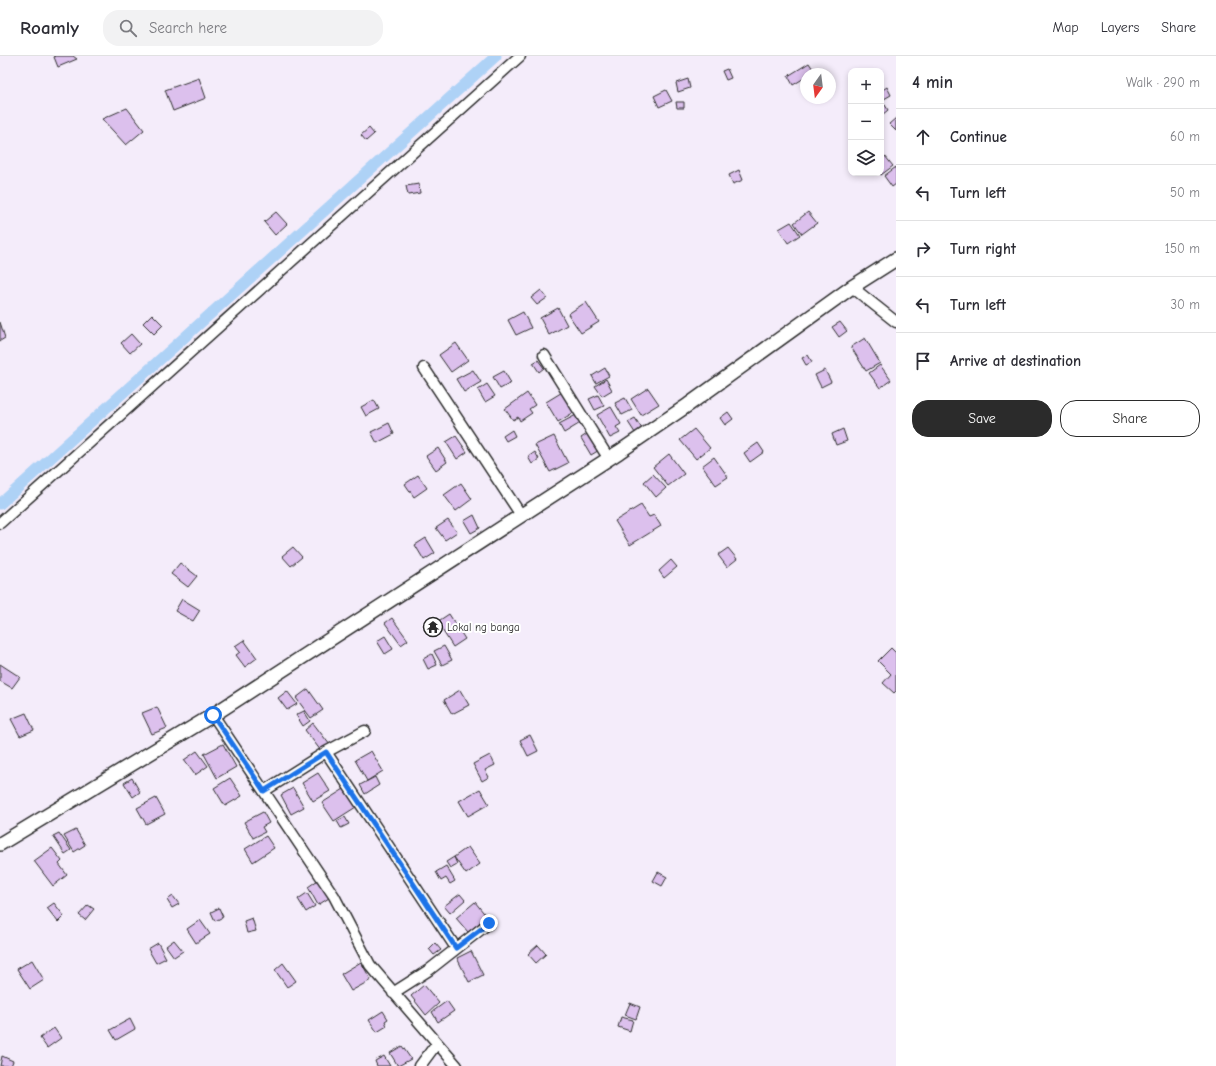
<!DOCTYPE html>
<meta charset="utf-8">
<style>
:root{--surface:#fff;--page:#f2f2f3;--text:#2b2b33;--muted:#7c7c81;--line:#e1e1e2;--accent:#2b2b2b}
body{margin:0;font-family:"Comic Neue",sans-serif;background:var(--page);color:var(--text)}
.controls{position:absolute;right:12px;top:12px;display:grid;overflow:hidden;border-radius:8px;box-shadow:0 2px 6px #0003}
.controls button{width:36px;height:36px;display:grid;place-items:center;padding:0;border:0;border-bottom:1px solid var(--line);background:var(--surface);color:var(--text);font:20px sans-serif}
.compass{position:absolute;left:800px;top:12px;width:36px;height:36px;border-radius:50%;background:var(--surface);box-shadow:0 2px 6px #0003;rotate:194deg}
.stop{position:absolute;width:12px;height:12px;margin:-9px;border:3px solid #1a73e8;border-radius:50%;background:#fff}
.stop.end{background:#1a73e8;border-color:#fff;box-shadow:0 1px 4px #0008}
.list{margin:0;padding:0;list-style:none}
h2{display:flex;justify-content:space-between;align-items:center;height:52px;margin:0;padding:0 16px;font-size:17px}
h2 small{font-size:13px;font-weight:400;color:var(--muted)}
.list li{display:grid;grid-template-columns:26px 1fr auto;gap:12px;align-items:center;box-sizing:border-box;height:56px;padding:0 16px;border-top:1px solid var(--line)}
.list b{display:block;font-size:15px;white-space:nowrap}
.list em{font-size:13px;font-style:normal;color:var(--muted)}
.actions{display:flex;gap:8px;padding:12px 16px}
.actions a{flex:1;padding:9px 0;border:1px solid var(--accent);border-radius:16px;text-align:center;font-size:14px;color:var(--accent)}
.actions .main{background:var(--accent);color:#fff}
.icon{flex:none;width:22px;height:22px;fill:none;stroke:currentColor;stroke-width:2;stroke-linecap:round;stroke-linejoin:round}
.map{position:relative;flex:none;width:896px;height:1010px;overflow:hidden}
header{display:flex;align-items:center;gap:24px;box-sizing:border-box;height:56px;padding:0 20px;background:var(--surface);border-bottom:1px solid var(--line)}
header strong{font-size:19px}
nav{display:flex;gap:22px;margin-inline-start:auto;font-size:14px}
.search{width:280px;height:36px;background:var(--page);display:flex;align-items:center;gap:10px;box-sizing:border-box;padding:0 14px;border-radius:16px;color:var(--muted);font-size:15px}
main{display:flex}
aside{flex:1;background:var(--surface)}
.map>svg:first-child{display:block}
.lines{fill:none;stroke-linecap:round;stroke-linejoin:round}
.canal{stroke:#aed2f6;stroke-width:11}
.building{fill:#dcc0ed;stroke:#2b2b2b}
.minor-casing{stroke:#2b2b2b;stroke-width:13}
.major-casing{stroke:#2b2b2b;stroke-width:16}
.minor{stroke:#fff;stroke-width:10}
.major{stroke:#fff;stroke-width:13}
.route{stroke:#1a73e8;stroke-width:5}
.labels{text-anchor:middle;stroke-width:4;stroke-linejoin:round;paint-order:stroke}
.poi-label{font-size:11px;fill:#2b2b2b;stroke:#fff;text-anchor:start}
</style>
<header>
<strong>Roamly</strong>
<div class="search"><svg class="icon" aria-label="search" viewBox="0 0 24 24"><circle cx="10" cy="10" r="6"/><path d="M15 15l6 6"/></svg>Search here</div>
<nav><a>Map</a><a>Layers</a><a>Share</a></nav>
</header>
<main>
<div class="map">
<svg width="896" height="1010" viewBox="0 0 896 1010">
<rect width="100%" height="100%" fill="#f4ecfa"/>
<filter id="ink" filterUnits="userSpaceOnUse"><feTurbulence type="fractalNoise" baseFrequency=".025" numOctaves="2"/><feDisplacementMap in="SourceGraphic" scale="8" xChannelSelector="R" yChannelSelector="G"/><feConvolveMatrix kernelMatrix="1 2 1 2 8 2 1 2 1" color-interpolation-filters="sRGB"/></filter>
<g filter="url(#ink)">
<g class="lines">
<path class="canal" d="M0,448l496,-448"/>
</g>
<path class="building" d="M55,0h18l4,3 -19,8 -4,-10z
M809,7l6,9 -9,2v3l-13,8 -5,-9z
M727,13l4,9 -5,2 -4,-9z
M199,22l7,20 -33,13 -8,-21z
M688,23l2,9 -12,4 -2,-9z
M887,31l4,8 -7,4 -3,-8z
M666,34l6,11 -13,6 -5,-11z
M676,46h8v6h-7z
M885,49l3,5 -6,5 -1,-8z
M127,52l17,22 -18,15 -24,-26z
M896,62v13l-7,-7z
M369,72l5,6 -8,7 -5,-6z
M885,100l8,10 -12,9 -2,-2h2v-14z
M896,111v17l-4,3 -8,-11z
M739,114l4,10 -10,4 -4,-9z
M419,128l1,9 -12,2 -2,-9z
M276,156l11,12 -12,11 -11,-13z
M808,156l9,11 -15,11 -8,-11z
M791,166l9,13 -12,8 -9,-14z
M541,234l6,8 -10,7 -6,-7z
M586,246l13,20 -18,11 -13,-19z
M558,252l9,17 -18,10 -9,-17z
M523,256l8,16 -15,7 -8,-15z
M152,258l11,11 -9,9 -11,-11z
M0,266l5,16 -5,3z
M840,266l7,9 -8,6 -7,-10z
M131,278l9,10 -10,9 -9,-10z
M865,282l15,25 -14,8 -15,-24z
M456,287l12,17 -17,12 -12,-17z
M808,299l4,7 -6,3 -4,-7z
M538,304l6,8 -5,4 -6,-9z
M880,309l11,15 -11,8 -11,-15z
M605,312l4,8 -13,7 -4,-7z
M473,314l8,12 -17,10 -8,-13z
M825,314l6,12 -10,5 -6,-12z
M504,315l7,12 -11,6 -7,-12z
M606,323l6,11 -10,6 -7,-10z
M487,328l8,12 -10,6 -7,-12z
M648,332l11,16 -18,11 -10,-16z
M564,335l12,20 -18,11 -12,-20z
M527,337l8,12 -6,4 3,4 -12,8 -2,-4 -5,3 -8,-11z
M598,339l6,11 -9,4 -6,-11z
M625,342l7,12 -10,5 -7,-12z
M374,344l5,9 -13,7 -5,-9z
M611,351l10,17 -5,3 4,6 -10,5 -13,-23z
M728,356l5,7 -8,6 -5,-7z
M578,358l4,8 -18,11 -5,-9z
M635,362l9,14 -7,4 -9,-14z
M389,367l5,11 -17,9 -6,-11z
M694,373l16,19 -14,11 -16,-19z
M843,373l4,12 -11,4 -4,-11z
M512,374l3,6 -9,5 -3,-5z
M590,376l11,17 -10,6 -10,-17z
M456,380l11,16 -10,7 -11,-17z
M554,380l14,27 -18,9 -15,-27z
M758,387l6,9 -14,10 -6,-9z
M438,392l9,14 -11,8 -10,-14z
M535,396l4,7 -7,5 -4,-7z
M669,398l15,20 -16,12 -15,-19z
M714,401l14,20 -12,8 -14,-19z
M653,418l13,14 -10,9 -12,-15z
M418,419l9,13 -13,9 -9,-13z
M461,427l11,16 -16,12 -12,-16z
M641,449l8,12 5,-2 7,11 -31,19 -15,-24z
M474,459l6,13 -9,5 -7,-12z
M448,464l9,12 -12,8 -9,-12z
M426,482l9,15 -11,7 -9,-15z
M293,491l9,10 -11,9 -9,-10z
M728,492l9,11 -10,8 -9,-12z
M671,504l6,7 -13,11 -5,-7z
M180,507l17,13 -9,11 -17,-13z
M182,543l18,11 -7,11 -18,-10z
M449,558l16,25 -12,8 -16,-25z
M392,562l16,22 -7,5 -16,-22z
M385,580l8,13 -8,5 -8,-13z
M244,584l13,18 -12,9 -9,-12 4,-3 -5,-6z
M444,590l8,14 -10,5 -8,-14z
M891,592l5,5v38l-2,2 -11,-10 8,-9 -13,-13z
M432,598l5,11 -9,4 -5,-10z
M0,608l20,13 -8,11 -12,-7z
M308,633l15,21 -12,8 -15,-20z
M460,634l9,15 -17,9 -8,-14z
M287,635l10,13 -10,6 -9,-12z
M157,651l10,21 -15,6 -10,-21z
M304,655l6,10 -7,5 -7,-11z
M26,657l8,17 -14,6 -9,-17z
M313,667l17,22 -9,6 -16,-21z
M530,679l8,16 -10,5 -8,-16z
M223,688l13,23 -19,11 -13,-24z
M197,695l11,15 -13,9 -11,-15z
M371,695l12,20 -16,10 -12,-21z
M490,699l5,10 -10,5 4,7 -7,4 -9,-17z
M318,717l12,18 -17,10 -11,-18z
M375,721l4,8 -14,9 -5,-9z
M132,722l8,14 -7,5 -9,-14z
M230,722l12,18 -17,10 -11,-18z
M293,732l11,19 -13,7 -10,-19z
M344,733l12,18 -22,14 -12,-18z
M480,733l9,15 -21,12 -9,-15z
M156,742l9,16 -19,10 -9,-16z
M263,756l6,11 -7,4 3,5 -12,6 -9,-16z
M345,761l4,7 -8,4 -4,-7z
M76,774l9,15 -11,7 -10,-16z
M59,777l12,17 -6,4 -12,-18z
M266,780l8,12 -21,14 -8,-13z
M468,791l12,17 -14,10 -12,-17z
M52,792l10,13 -3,3 8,11 -14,11 -19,-25z
M454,801l3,7 -7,4 -4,-6z
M446,810l9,15 -5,3 -4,-6 -5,3 -5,-9z
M658,816l9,5 -5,9 -9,-5z
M318,824l11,18 -11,7 -10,-18z
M307,837l8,13 -9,6 -8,-13z
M460,838l5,6 -15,13 -6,-7z
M173,840l6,8 -7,4 -5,-8z
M475,846l12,15 -19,15 -12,-14z
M54,847l10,13 -6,6 -11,-14z
M88,849l6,4 -9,11 -6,-5z
M219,852l4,9 -8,4 -4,-9z
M252,862l4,13 -9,2 -3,-12z
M200,864l10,14 -14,9 -9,-14z
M174,884l9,11 -9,6 -8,-11z
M158,887l8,15 -10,5 -8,-14z
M435,887l6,7 -7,5 -5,-6z
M538,889l8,9 -10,9 -8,-9z
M471,895l12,24 -14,7 -12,-24z
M32,904l12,20 -14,9 -13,-20z
M361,906l10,18 -20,11 -10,-17z
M283,907l13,18 -9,6 -12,-17z
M424,929l15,18 -13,12 -15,-19z
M447,945l7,10 -16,11 -6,-10z
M630,947l10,4 -4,12 -11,-4z
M383,955l5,8 -3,2 2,5 -10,6 -8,-12z
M621,961l12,3 -3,11 -12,-4z
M130,963l5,10 -19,11 -6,-10z
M54,972l7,10 -14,10 -7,-10z
M402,990l9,13 -13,7 -8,-13z
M2,1000l11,5 -2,5h-11z
M384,1000l6,10h-13l-2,-5z"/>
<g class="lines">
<g class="minor-casing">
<path id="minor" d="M852,231l44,35
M544,299l65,104
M424,312l97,147
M0,467l520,-467
M213,659l121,181 36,69 87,101
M326,696l130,196
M264,735l62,-39 39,-21
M393,937l36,-23 60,-47
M420,1010l17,-23"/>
</g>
<g class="major-casing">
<path id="major" d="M0,788l213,-129 406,-263 69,-47 164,-118 44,-28"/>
</g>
<use href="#minor" class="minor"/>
<use href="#major" class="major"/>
</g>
</g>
<g class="lines" filter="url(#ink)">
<path class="route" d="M213,659l51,76 62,-39 130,196 33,-25"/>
</g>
<defs>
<g id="temple-ring" transform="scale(1)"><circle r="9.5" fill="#fff" stroke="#2b2b2b" stroke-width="1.5"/><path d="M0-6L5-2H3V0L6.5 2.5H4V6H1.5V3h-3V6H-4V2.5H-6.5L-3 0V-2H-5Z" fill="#2b2b2b"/></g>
</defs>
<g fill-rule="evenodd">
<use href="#temple-ring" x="433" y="571"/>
</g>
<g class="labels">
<g class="poi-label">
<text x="447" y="575">Lokal ng banga</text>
</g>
</g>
</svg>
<div class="controls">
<button>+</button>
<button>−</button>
<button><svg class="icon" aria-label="layers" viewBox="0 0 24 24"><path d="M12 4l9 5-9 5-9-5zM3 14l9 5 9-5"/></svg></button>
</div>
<svg class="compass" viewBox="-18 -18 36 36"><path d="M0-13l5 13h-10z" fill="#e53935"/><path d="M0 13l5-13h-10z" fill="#7c7c81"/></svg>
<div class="stop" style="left:213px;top:659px"></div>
<div class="stop end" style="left:489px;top:867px"></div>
</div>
<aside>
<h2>4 min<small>Walk · 290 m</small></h2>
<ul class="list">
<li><svg class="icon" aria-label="ahead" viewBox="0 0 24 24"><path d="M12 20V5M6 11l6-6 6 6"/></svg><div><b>Continue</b></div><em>60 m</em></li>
<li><svg class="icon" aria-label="left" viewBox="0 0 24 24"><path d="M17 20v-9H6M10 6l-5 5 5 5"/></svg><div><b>Turn left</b></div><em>50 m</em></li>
<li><svg class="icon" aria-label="right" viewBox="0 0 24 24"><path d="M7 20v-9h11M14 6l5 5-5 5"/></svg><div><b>Turn right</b></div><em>150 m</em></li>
<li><svg class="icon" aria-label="left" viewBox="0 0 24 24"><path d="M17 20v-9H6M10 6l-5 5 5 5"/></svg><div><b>Turn left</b></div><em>30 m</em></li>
<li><svg class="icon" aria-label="arrive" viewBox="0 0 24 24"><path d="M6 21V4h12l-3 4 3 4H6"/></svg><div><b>Arrive at destination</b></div></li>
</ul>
<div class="actions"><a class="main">Save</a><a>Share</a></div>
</aside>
</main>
